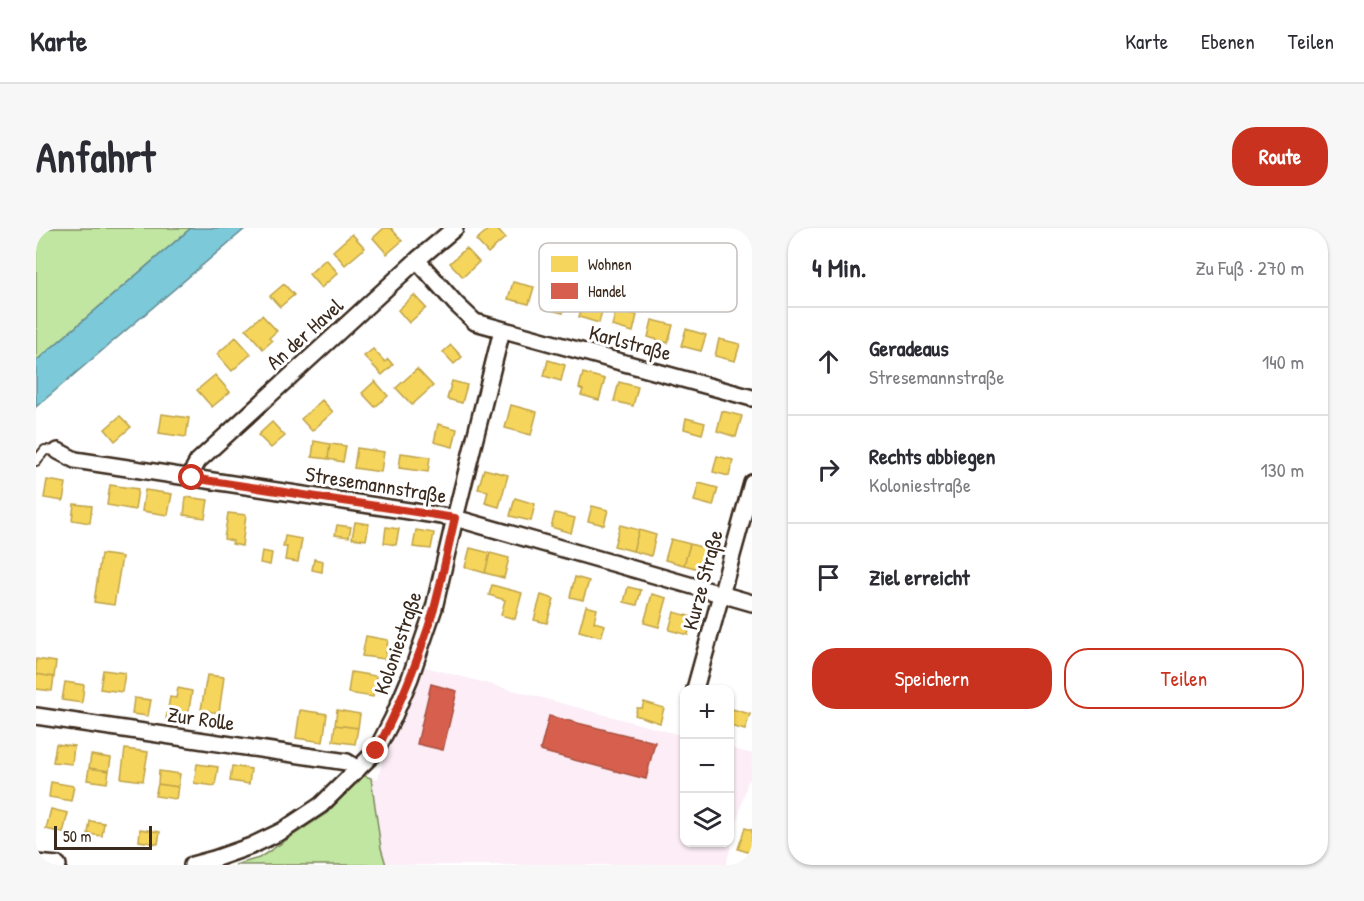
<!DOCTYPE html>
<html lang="de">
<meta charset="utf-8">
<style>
:root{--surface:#fff;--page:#f7f7f7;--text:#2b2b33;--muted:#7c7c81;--line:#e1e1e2;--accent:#c8321e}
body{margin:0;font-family:"Patrick Hand",sans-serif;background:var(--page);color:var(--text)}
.controls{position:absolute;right:18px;bottom:18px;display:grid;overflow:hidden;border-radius:12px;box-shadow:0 2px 4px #0004}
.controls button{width:54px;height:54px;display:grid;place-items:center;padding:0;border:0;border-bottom:2px solid var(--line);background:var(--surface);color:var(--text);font:30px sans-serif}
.scale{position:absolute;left:18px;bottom:15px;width:98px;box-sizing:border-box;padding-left:6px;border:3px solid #3b2a1e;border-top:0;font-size:16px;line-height:21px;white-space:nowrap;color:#3b2a1e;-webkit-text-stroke:4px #fff;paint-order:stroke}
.stop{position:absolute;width:18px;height:18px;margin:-14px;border:4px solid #c8321e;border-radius:50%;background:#fff}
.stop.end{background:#c8321e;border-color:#fff;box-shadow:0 2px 6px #0008}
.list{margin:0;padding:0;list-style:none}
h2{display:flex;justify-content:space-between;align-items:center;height:78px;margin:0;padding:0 24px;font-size:26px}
h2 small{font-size:20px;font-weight:400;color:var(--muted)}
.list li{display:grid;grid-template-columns:39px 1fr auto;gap:18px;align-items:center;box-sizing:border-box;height:108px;padding:0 24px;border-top:2px solid var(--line)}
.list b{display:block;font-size:22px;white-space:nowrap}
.list p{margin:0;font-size:20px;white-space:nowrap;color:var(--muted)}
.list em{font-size:20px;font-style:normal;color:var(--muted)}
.actions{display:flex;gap:12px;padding:18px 24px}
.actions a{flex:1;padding:14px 0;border:2px solid var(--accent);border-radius:24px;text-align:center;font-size:21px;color:var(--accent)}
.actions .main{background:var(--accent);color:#fff}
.icon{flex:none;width:33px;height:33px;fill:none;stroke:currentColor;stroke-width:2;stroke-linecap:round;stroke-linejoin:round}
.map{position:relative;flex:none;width:716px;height:637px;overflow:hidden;border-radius:24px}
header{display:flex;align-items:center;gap:36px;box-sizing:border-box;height:84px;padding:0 30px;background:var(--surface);border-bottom:2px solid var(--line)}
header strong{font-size:28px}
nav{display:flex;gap:33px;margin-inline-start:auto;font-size:21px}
.intro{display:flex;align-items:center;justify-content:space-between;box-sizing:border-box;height:144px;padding:0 36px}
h1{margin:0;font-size:42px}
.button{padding:15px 27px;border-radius:24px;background:var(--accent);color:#fff;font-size:21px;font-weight:700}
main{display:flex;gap:36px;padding:0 36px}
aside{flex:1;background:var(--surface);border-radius:24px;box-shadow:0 2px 4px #0004}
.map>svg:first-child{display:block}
.built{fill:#fcedf7}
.green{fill:#c1e6a1;stroke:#7e8860;stroke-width:1.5}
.water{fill:#7cc9da;stroke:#62898f;stroke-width:1.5}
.homes{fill:#f6d55c;stroke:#bea249;stroke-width:1.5}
.shops{fill:#d6604d;stroke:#a8503f;stroke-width:1.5}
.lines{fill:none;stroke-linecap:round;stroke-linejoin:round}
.service-casing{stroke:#3b2a1e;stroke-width:12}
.minor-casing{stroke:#3b2a1e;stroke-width:20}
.service{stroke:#fff;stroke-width:8}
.minor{stroke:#fff;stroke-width:15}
.route{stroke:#c8321e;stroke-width:8}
.labels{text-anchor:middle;stroke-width:6;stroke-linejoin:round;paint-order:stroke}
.street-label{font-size:21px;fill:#3b2a1e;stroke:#fff}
.key{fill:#fff;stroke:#c4bfbc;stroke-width:1.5}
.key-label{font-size:16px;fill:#3b2a1e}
</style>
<header>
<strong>Karte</strong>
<nav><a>Karte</a><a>Ebenen</a><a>Teilen</a></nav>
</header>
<div class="intro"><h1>Anfahrt</h1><a class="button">Route</a></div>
<main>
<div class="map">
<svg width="716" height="637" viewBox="0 0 716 637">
<rect width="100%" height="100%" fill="#fff"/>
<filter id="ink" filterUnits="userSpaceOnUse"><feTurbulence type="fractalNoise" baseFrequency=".0167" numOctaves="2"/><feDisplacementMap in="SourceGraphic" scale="12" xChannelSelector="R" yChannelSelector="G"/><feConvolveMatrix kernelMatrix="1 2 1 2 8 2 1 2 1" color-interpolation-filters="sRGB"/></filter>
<g filter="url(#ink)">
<path class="built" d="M386,438l262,70v106h46v-94l22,6v26h-4l-22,85h-340l-5,-17 -10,-70 7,1 10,-40 16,-27z"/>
<path class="green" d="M0,0h155l-155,133z
M326,547l9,3 10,70 5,17h-151l24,-7 68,-45z"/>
<path class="water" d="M155,0h55l-210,179v-46z"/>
<path class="homes" d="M348,0h7l11,13 -15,13 -14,-16z
M454,0h6l9,10 -17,15 -12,-13z
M316,6l13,14 -20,17 -12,-14z
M430,20l13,14 -16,15 -13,-14z
M290,31l12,14 -17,15 -12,-14z
M477,54l21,5 -5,17 -21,-5z
M248,56l10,11 -14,12 -10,-11z
M511,59l22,6 -6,20 -21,-5z
M378,67l12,13 -17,15 -11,-13z
M548,69l20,6 -5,20 -20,-6z
M580,82l21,5 -4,17 -21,-6z
M226,87l15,16 -8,7 3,3 -9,8 -17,-20z
M616,92l21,5 -5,18 -20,-6z
M650,101l20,6 -5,16 -20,-5z
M200,109l15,17 -19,17 -15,-17z
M683,111l21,5 -5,17 -20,-5z
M415,117l11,12 -8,7 -11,-12z
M337,121l12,13 3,-3 5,6 -11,10 -18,-19z
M512,132l17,5 -4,16 -17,-5z
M381,141l16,17 -21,19 -16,-17z
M547,145l22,6 -6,21 -18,-5 2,-5 -4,-2z
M179,147l15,17 -18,15 -15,-17z
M339,153l13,15 -13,11 -13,-14z
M416,153l15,4 -5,18 -15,-4z
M583,154l19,5 -5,19 -19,-5z
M286,172l11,12 -21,19 -11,-12z
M475,177l26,7 -6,23 -26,-7z
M686,183l20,5 -6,21 -19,-6z
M126,186l27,4 -3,19 -27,-4z
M84,188l11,11 -16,14 -10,-12z
M650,190l19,5 -3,11 -18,-5z
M236,194l13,14 -14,12 -13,-13z
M402,196l19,5 -4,18 -19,-5z
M278,213l16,3 -2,15 -16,-2z
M294,216l16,2 -3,16 -15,-3z
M321,220l27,4 -3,20 -27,-4z
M365,225l29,4 -2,15 -29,-4z
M681,228l16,4 -4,16 -16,-4z
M448,241l24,6 -9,32 -14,-4 3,-12 -10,-2z
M11,252l19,3 -3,18 -19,-3z
M663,255l19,5 -5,18 -19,-5z
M74,257l28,4 -3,21 -28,-5z
M109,262l27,4 -4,21 -26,-4z
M150,269l22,3 -3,18 -21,-3z
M479,270l20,6 -4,17 -21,-5z
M38,276l18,2 -2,17 -18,-3z
M556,278l16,4 -4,15 -16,-4z
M192,285l18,2 -4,31 -10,-2 1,-3 -9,-2z
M519,285l20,5 -4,15 -20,-6z
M319,294l14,2 -3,16 -14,-2z
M301,297l14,2 -2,10 -14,-2z
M584,297l19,5 -6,21 -19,-5z
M350,299l13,2 -3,16 -12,-2z
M380,302l18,3 -3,16 -18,-2z
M603,302l17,5 -5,21 -18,-5z
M249,308l17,3 -4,23 -13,-2 2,-13h-4z
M635,311l19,5 -6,21 -19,-5z
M654,316l18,5 -6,21 -18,-5z
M434,320l20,5 -5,20 -20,-6z
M226,323l10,2 -2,12 -10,-2z
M454,325l19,5 -5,20 -19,-5z
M65,326l21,3 -8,48 -20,-3z
M278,331l9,2 -1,11 -10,-2z
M539,349l14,4 -6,19 -13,-3z
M456,357l30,8 -7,26 -14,-4 4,-15 -16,-5z
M592,359l13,3 -4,15 -13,-3z
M616,366l15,4 -8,29 -15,-4z
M505,367l13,4 -7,24 -13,-3z
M550,378l11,3 -3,13 11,3 -4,12 -22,-6z
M638,384l18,5 -4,18 -19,-5z
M330,408l22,4 -3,19 -23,-3z
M0,431l20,3 -2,15 -18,-3z
M67,442l22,3 -3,19 -22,-3z
M315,444l25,4 -3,21 -25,-4z
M0,446l18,3 -2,14 -16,-2z
M171,447l17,2 -5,36 -18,-3z
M29,454l19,3 -2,18 -20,-3z
M142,460l14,3 -5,31 -21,-3 4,-22 6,1z
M98,470l17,2 -3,16 -16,-2z
M608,474l20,6 -4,15 -25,-8 2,-7h5z
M696,481l18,5 -5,16 -15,-4v-7z
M264,482l27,4 -4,28 -27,-4z
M301,482l23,4 -2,14 -23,-3z
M299,497l23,3 -3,16 -22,-3z
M20,516l18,2 -2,18 -19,-2z
M89,521l23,3 -5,29 -22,-3z
M55,527l20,3 -2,13 -20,-3z
M161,536l21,3 -3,19 -21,-3z
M196,538l19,3 -2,15 -19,-3z
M53,540l20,3 -2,12 -20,-3z
M123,543l21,3 -2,13 -20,-3z
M15,554l23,4 -3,15 -22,-4z
M122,556l20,3 -2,12 -21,-3z
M15,581l17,4 -5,20 -17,-4z
M54,593l14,2 -2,13 -14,-2z
M709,600l7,2v25h-2l1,-2 -13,-4z
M104,601l20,3 -2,12 -19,-3z"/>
<path class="shops" d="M395,456l26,7 -14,59 -26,-6z
M513,488l106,26 -9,37 -106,-28z"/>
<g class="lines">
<g class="service-casing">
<path id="service" d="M0,233l9,-11 13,1"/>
</g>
<g class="minor-casing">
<path id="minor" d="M381,32l39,44 19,18 277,76
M22,223l17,9 380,58 297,85
M156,250l2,-10 4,-7 219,-201 38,-32
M659,461l57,-206
M0,488l311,46 11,7
M0,635l22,2
M156,637l22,-6 37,-13 31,-15 39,-26 55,-54 17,-33 17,-40 24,-70 21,-90 47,-188"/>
</g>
<use href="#service" class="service"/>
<use href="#minor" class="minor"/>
</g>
</g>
<g class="lines" filter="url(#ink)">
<path class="route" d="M156,250l263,40c-7,30 -13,61 -21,91 -15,49 -34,97 -58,142"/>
</g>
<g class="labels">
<g class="street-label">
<text transform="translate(269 106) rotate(-42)" y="7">An der Havel</text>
<text transform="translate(594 115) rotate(15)" y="7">Karlstraße</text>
<text transform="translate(340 257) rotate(9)" y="7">Stresemannstraße</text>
<text transform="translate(667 352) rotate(-75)" y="7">Kurze Straße</text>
<text transform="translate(362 415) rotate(-71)" y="7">Koloniestraße</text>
<text transform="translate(165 491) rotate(8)" y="7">Zur Rolle</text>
</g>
</g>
<rect x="503" y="15" width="198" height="69" rx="9" class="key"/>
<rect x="515" y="28" width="27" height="16" fill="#f6d55c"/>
<rect x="515" y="55" width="27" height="16" fill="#d6604d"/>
<g class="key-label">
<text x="552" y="42">Wohnen</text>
<text x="552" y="69">Handel</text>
</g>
</svg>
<div class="controls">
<button>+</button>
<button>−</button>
<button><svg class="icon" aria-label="layers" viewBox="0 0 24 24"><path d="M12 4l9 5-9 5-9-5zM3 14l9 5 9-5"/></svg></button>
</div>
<div class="scale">50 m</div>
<div class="stop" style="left:156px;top:250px"></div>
<div class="stop end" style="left:340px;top:523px"></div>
</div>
<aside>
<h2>4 Min.<small>Zu Fuß · 270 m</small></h2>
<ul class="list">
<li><svg class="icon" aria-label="ahead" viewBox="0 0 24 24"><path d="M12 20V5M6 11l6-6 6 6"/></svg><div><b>Geradeaus</b><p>Stresemannstraße</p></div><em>140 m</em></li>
<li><svg class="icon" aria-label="right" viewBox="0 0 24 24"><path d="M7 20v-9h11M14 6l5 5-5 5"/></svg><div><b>Rechts abbiegen</b><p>Koloniestraße</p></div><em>130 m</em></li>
<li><svg class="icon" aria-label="arrive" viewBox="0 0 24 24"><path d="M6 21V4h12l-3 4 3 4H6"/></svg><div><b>Ziel erreicht</b></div></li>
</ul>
<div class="actions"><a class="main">Speichern</a><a>Teilen</a></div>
</aside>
</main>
